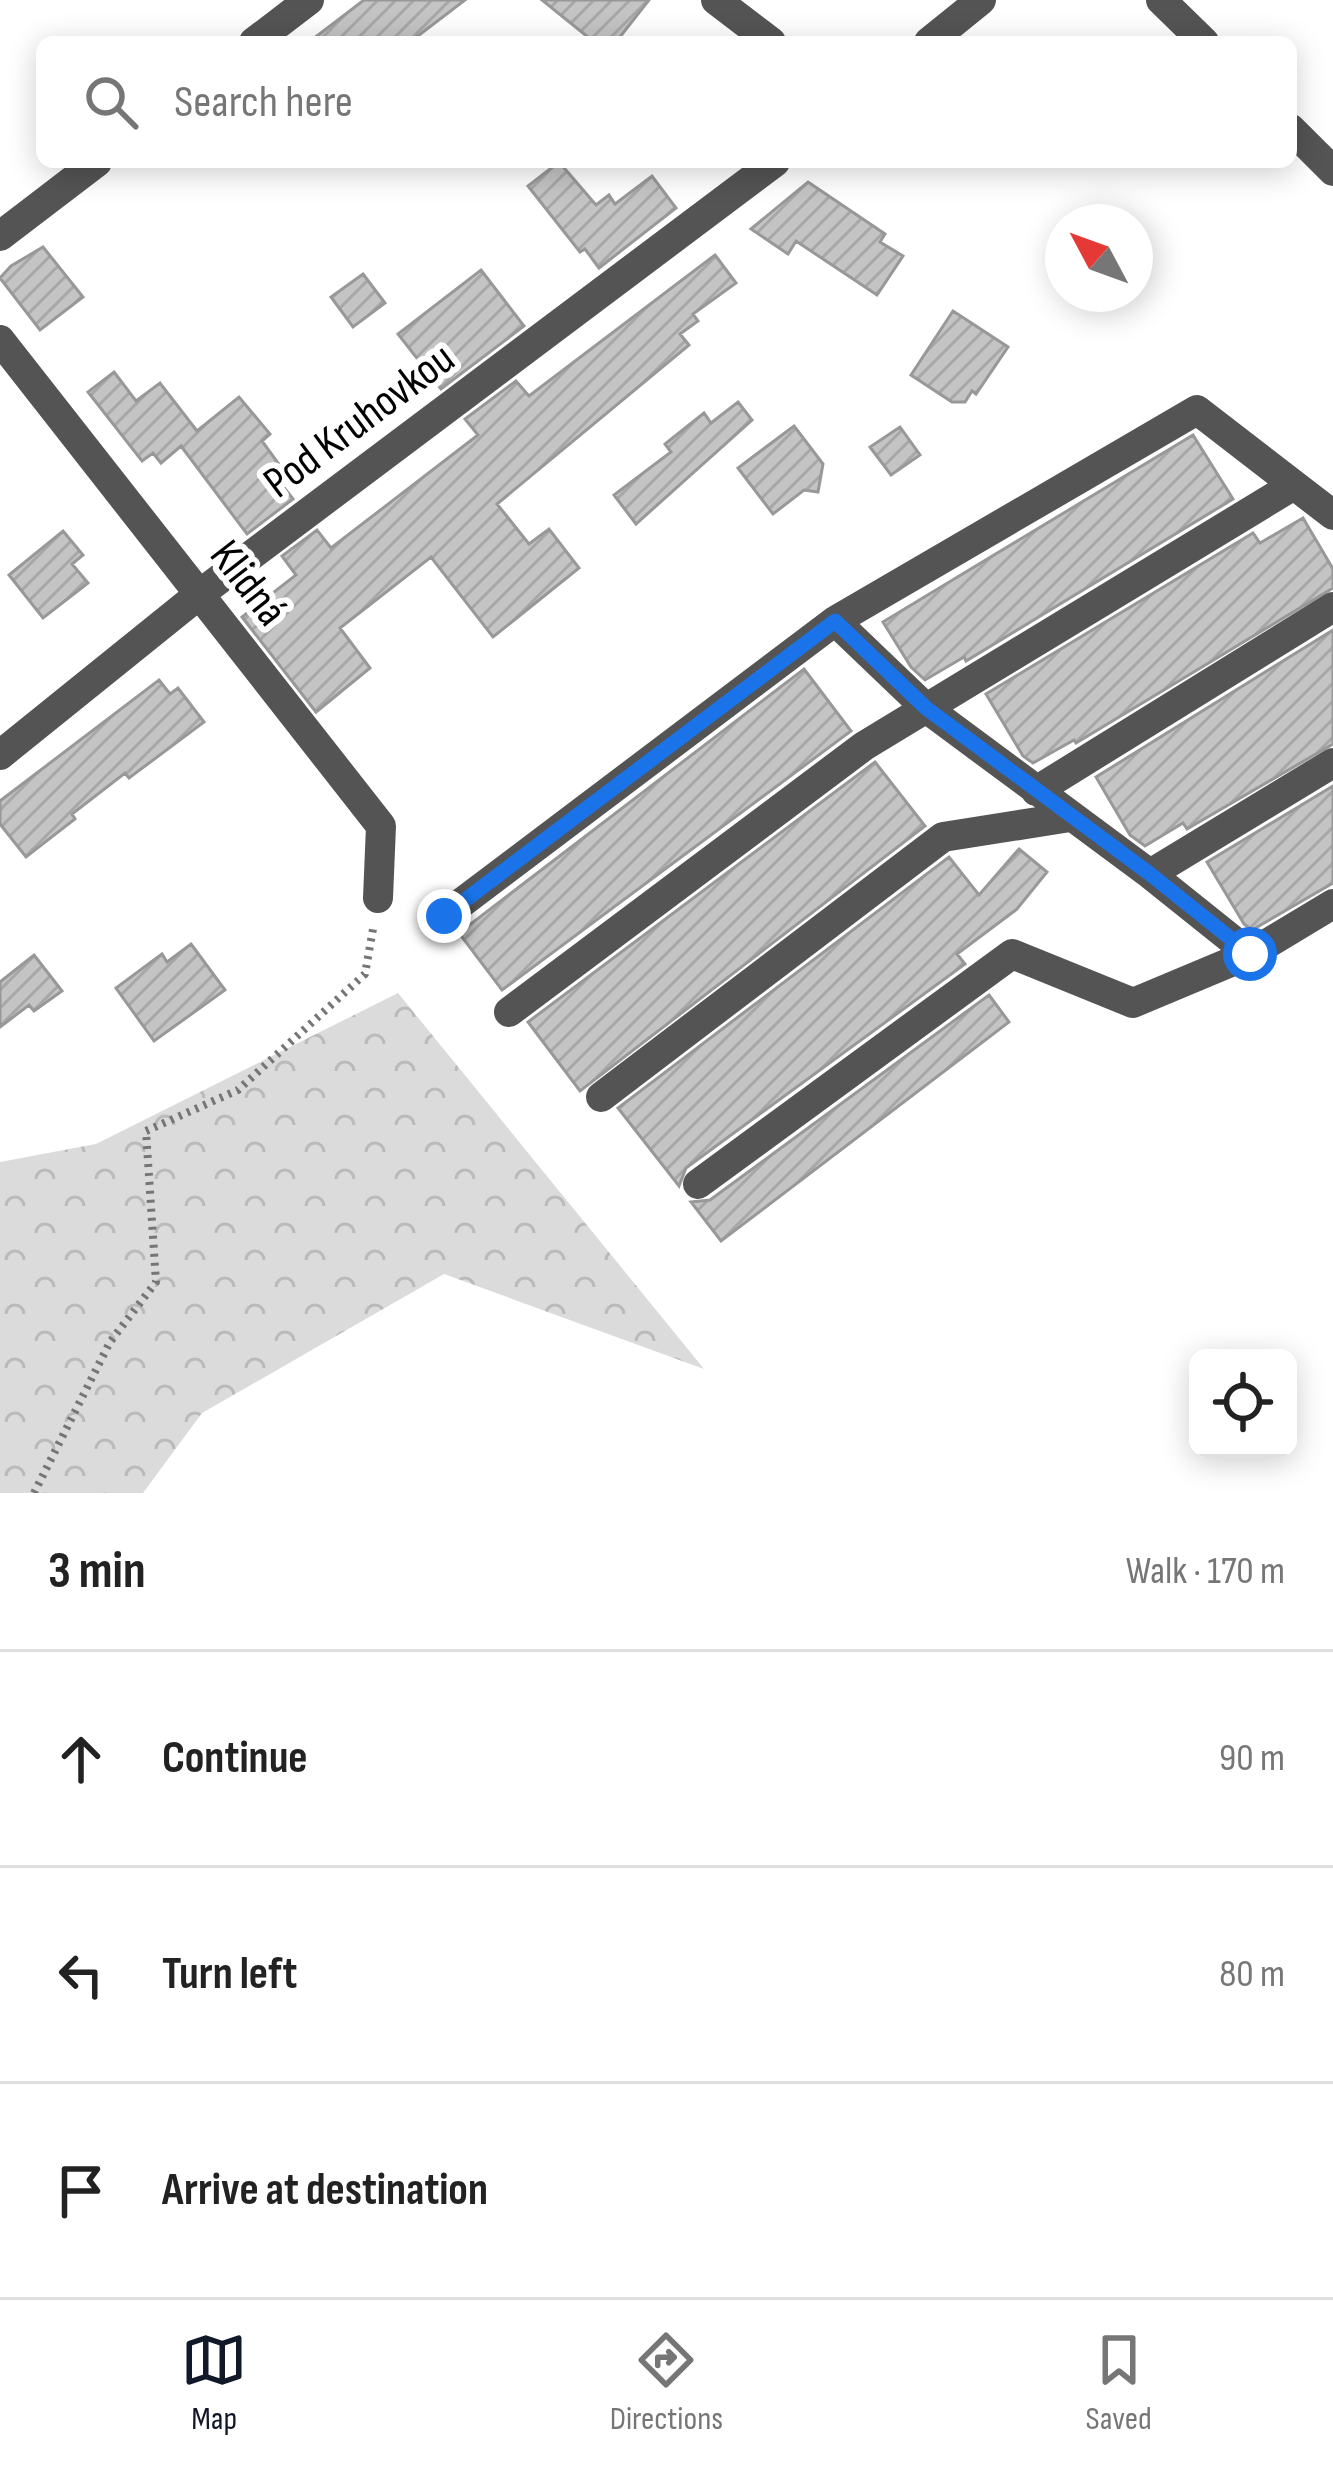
<!DOCTYPE html>
<meta charset="utf-8">
<style>
:root{--surface:#fff;--page:#f2f2f2;--text:#222;--muted:#767676;--line:#e0e0e0;--accent:#111827}
body{margin:0;font-family:"Sofia Sans Condensed",sans-serif;background:var(--page);color:var(--text)}
.controls{position:absolute;right:36px;bottom:36px;display:grid;overflow:hidden;border-radius:18px;box-shadow:0 6px 30px #0003}
.controls button{width:108px;height:108px;display:grid;place-items:center;padding:0;border:0;border-bottom:3px solid var(--line);background:var(--surface);color:var(--text);font:60px sans-serif}
.compass{position:absolute;left:1045px;top:204px;width:108px;height:108px;border-radius:50%;background:var(--surface);box-shadow:0 6px 30px #0003;rotate:311deg}
.stop{position:absolute;width:36px;height:36px;margin:-27px;border:9px solid #1a73e8;border-radius:50%;background:#fff}
.stop.end{background:#1a73e8;border-color:#fff;box-shadow:0 3px 12px #0008}
.list{margin:0;padding:0;list-style:none}
h2{display:flex;justify-content:space-between;align-items:center;height:156px;margin:0;padding:0 48px;font-size:51px}
h2 small{font-size:39px;font-weight:400;color:var(--muted)}
.list li{display:grid;grid-template-columns:78px 1fr auto;gap:36px;align-items:center;box-sizing:border-box;height:216px;padding:0 48px;border-top:3px solid var(--line)}
.list b{display:block;font-size:45px;white-space:nowrap}
.list em{font-size:39px;font-style:normal;color:var(--muted)}
.icon{flex:none;width:66px;height:66px;fill:none;stroke:currentColor;stroke-width:2;stroke-linecap:round;stroke-linejoin:round}
.map{position:relative;flex:none;width:1333px;height:1493px;overflow:hidden}
.search{position:absolute;background:var(--surface);box-shadow:0 6px 30px #0003;left:36px;right:36px;top:36px;height:132px;display:flex;align-items:center;gap:30px;box-sizing:border-box;padding:0 42px;border-radius:18px;color:var(--muted);font-size:45px}
.sheet{height:804px;background:var(--surface)}
nav{display:flex;justify-content:space-around;align-items:center;box-sizing:border-box;height:168px;border-top:3px solid var(--line);background:var(--surface);font-size:33px;color:var(--muted)}
nav a{display:grid;justify-items:center;gap:6px}
nav .on{color:var(--accent)}
.map>svg:first-child{display:block}
.forest{fill:url(#forest-crowns)}
.building{fill:url(#building-hatch);stroke:#989898;stroke-width:3}
.lines{fill:none;stroke-linecap:round;stroke-linejoin:round}
.path{stroke:#767676;stroke-width:8;stroke-dasharray:3 6;stroke-linecap:butt}
.minor{stroke:#545454;stroke-width:30}
.route{stroke:#1a73e8;stroke-width:15}
.labels{text-anchor:middle;stroke-width:12;stroke-linejoin:round;paint-order:stroke}
.street-label{font-size:45px;fill:#000;stroke:#fff}
</style>
<div class="map">
<svg width="1333" height="1493" viewBox="0 0 1333 1493">
<defs>
<pattern id="forest-crowns" width="20" height="18" patternUnits="userSpaceOnUse" patternTransform="scale(3)"><rect width="20" height="18" fill="#dbdbdb"/><path d="M2 6a3 3 0 1 1 6 0M12 15a3 3 0 1 1 6 0" fill="none" stroke="#bababa"/></pattern>
<pattern id="building-hatch" width="6" height="6" patternUnits="userSpaceOnUse" patternTransform="scale(3)"><rect width="6" height="6" fill="#c4c4c4"/><path d="M-1 1l2-2M0 6l6-6M5 7l2-2" fill="none" stroke="#a7a7a7"/></pattern>
</defs>
<rect width="100%" height="100%" fill="#fff"/>
<path class="forest" d="M398,993l306,376 -260,-95 -242,139 -59,80h-143v-331l96,-18z"/>
<path class="building" d="M364,0h101l-55,42h-101z
M542,0h107l-33,42h-22z
M559,162l37,43 13,-10 6,9 37,-28 24,32 -77,60 -14,-19 -5,3 -52,-66z
M808,182l77,52 -5,8 23,14 -26,39 -81,-54 -8,13 -37,-25z
M43,247l40,50 -43,33 -40,-52 11,-12z
M715,255l21,28 -43,31 5,7 -18,13 9,11 -192,159 32,40 20,-15 30,39 -86,69 -62,-80 -91,71 30,40 -54,44 -74,-95 54,-42 -14,-19 35,-26 14,18 147,-113 -13,-16 51,-38 13,15z
M481,270l43,56 -83,63 -43,-55z
M363,274l22,29 -32,24 -22,-30z
M953,311l55,36 -32,47 -4,-3 -7,11h-13l-41,-27z
M114,372l22,29 24,-18 37,48 42,-34 31,37 -8,7 21,29 -8,6 18,23 -46,35 -66,-88 -20,17 -8,-10 -11,8 -54,-69z
M738,402l14,18 -116,104 -22,-29 57,-43 -6,-8 39,-31 7,10z
M794,426l29,38 -5,28 -14,-2 -31,24 -35,-46z
M900,427l20,28 -29,20 -21,-28z
M1193,435l40,64 -267,162 -2,-4 -39,23 -14,-13 -28,-45z
M1303,518l30,51v19l-257,155 -2,-3 -41,23 -10,-7 -37,-62 267,-161 7,10z
M63,531l20,24 -11,9 16,19 -45,35 -34,-43z
M1333,630v114l-146,85 -4,-6 -38,23 -15,-11 -34,-58z
M804,669l47,62 -349,259 -43,-57z
M159,680l11,14 8,-6 26,34 -75,56 -4,-5 -53,41 3,5 -49,38 -26,-33v-23z
M875,762l50,64 -345,265 -52,-69z
M1333,786v97l-81,47 -8,-6 -37,-62z
M1019,849l28,23 -30,37 -60,45 8,10 -279,204 -7,18 -61,-78 331,-251 30,38z
M191,944l34,46 -71,51 -38,-53 46,-34 5,8z
M34,955l28,36 -28,20 -5,-6 -29,22v-45z
M989,995l20,27 -288,219 -30,-39 19,-2z"/>
<g class="lines">
<path class="path" d="M34,1493l76,-151 46,-60 -10,-151 92,-41 127,-116 8,-45"/>
<path class="minor" d="M716,0l55,42
M1161,0l43,42
M254,42l55,-42
M929,42l52,-42
M1291,129l42,42
M0,236l97,-74
M0,340l381,486 -3,72
M835,621l91,87 224,166 183,-111
M0,755l201,-162 574,-431
M1036,791l297,-184
M1150,874l100,80
M444,916l391,-295 362,-211 136,105
M509,1012l355,-266 430,-261
M601,1097l342,-260 127,-20
M698,1184l314,-230 121,49 117,-49 83,-50"/>
</g>
<g class="lines">
<path class="route" d="M444,916l391,-295 91,87 224,166 100,80"/>
</g>
<g class="labels">
<g class="street-label">
<text transform="translate(358 419) rotate(-37)" y="16">Pod Kruhovkou</text>
<text transform="translate(250 582) rotate(52)" y="16">Klidná</text>
</g>
</g>
</svg>
<div class="controls">
<button><svg class="icon" aria-label="locate" viewBox="0 0 24 24"><circle cx="12" cy="12" r="6"/><path d="M12 2v4M12 18v4M2 12h4M18 12h4"/></svg></button>
</div>
<svg class="compass" viewBox="-18 -18 36 36"><path d="M0-13l5 13h-10z" fill="#e53935"/><path d="M0 13l5-13h-10z" fill="#767676"/></svg>
<div class="stop" style="left:1250px;top:954px"></div>
<div class="stop end" style="left:444px;top:916px"></div>
<div class="search"><svg class="icon" aria-label="search" viewBox="0 0 24 24"><circle cx="10" cy="10" r="6"/><path d="M15 15l6 6"/></svg>Search here</div>
</div>
<section class="sheet">
<h2>3 min<small>Walk · 170 m</small></h2>
<ul class="list">
<li><svg class="icon" aria-label="ahead" viewBox="0 0 24 24"><path d="M12 20V5M6 11l6-6 6 6"/></svg><div><b>Continue</b></div><em>90 m</em></li>
<li><svg class="icon" aria-label="left" viewBox="0 0 24 24"><path d="M17 20v-9H6M10 6l-5 5 5 5"/></svg><div><b>Turn left</b></div><em>80 m</em></li>
<li><svg class="icon" aria-label="arrive" viewBox="0 0 24 24"><path d="M6 21V4h12l-3 4 3 4H6"/></svg><div><b>Arrive at destination</b></div></li>
</ul>
</section>
<nav>
<a class="on"><svg class="icon" aria-label="map" viewBox="0 0 24 24"><path d="M3 6l6-2 6 2 6-2v14l-6 2-6-2-6 2zM9 4v14M15 6v14"/></svg>Map</a>
<a><svg class="icon" aria-label="directions" viewBox="0 0 24 24"><path d="M12 3l9 9-9 9-9-9zM9 14v-3h6M13 9l2 2-2 2"/></svg>Directions</a>
<a><svg class="icon" aria-label="saved" viewBox="0 0 24 24"><path d="M7 4h10v16l-5-4-5 4z"/></svg>Saved</a>
</nav>
